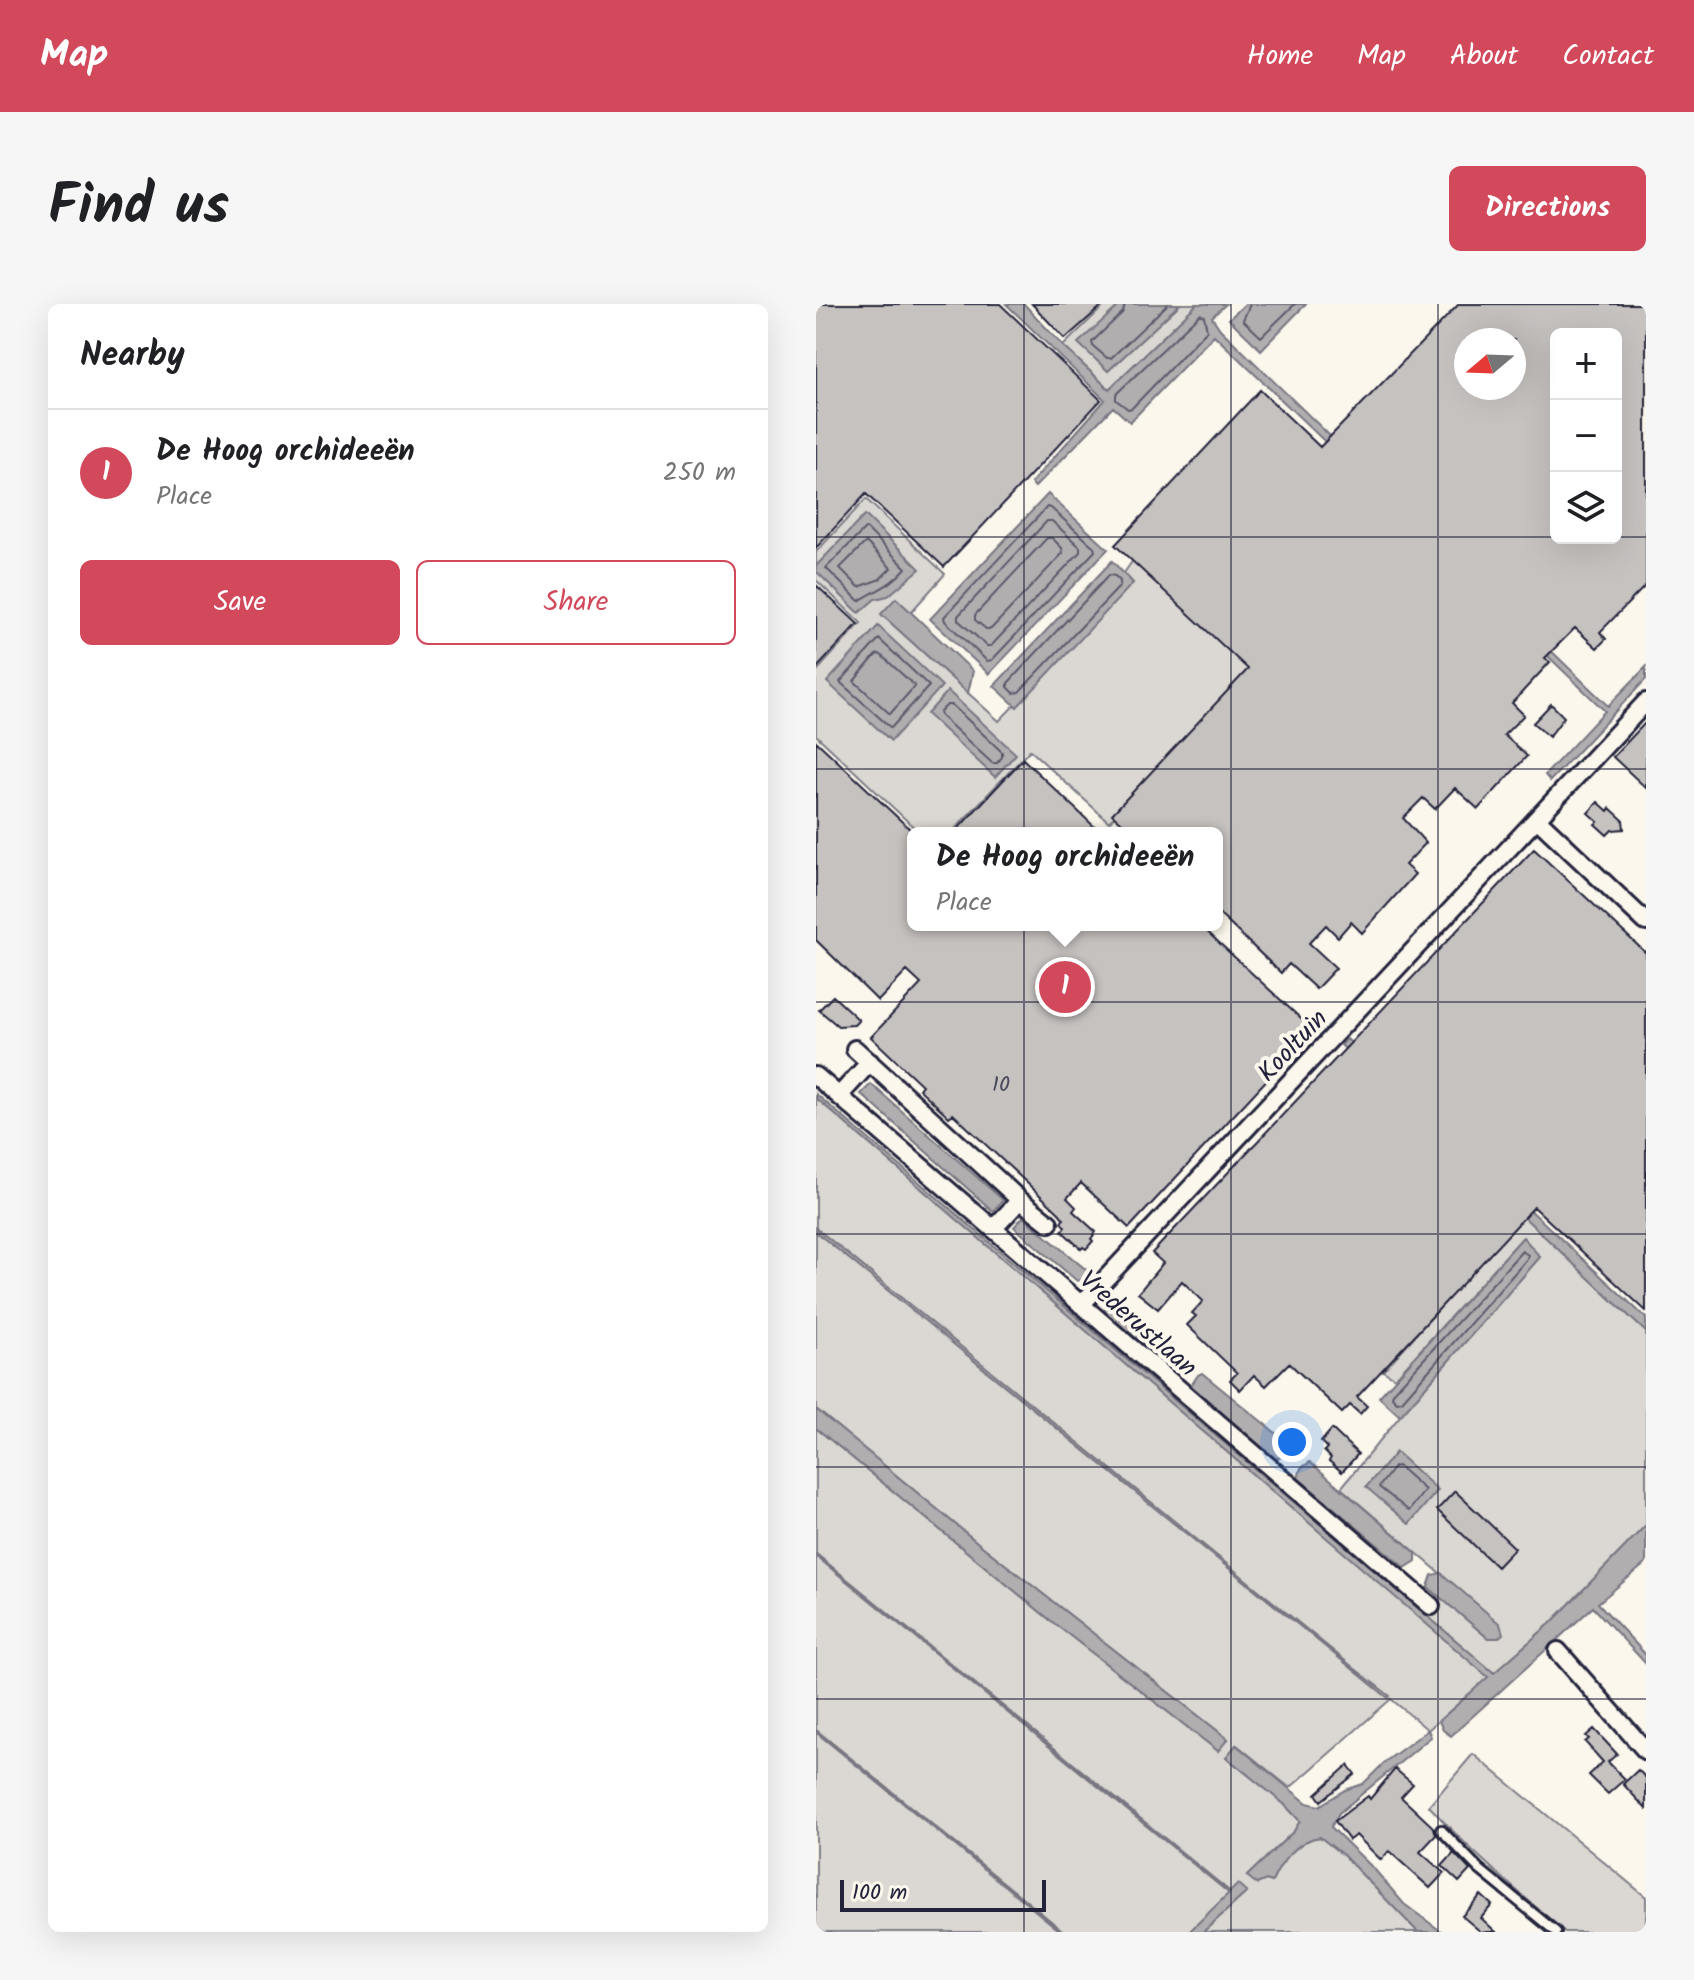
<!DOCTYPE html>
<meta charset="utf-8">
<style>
:root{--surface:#fff;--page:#f6f6f6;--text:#202124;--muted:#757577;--line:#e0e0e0;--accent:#d1495b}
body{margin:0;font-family:Kalam,sans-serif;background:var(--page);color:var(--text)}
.controls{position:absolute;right:24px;top:24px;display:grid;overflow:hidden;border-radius:12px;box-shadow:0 8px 32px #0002}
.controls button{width:72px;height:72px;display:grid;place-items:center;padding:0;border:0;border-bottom:2px solid var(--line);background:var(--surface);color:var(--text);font:40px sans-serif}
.compass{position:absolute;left:638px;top:24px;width:72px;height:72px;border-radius:50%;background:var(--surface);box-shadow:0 8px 32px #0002;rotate:251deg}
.scale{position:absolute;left:24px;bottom:20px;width:206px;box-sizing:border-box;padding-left:8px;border:4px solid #22223b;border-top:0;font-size:22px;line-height:28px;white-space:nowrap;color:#22223b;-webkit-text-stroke:6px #fbf7ec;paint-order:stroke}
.you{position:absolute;left:476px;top:1138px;width:28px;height:28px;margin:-20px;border:6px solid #fff;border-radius:50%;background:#1a73e8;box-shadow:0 0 0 12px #1a73e833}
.badge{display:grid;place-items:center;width:52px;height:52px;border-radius:50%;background:var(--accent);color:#fff;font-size:26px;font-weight:700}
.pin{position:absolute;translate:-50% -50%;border:4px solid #fff;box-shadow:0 2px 8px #0006}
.popup{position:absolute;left:91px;top:523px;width:316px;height:104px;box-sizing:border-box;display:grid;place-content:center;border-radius:12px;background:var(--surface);filter:drop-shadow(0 2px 6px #0005);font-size:26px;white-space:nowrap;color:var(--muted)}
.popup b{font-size:30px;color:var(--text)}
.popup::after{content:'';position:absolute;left:50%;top:100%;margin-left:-16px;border:16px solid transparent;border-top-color:var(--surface)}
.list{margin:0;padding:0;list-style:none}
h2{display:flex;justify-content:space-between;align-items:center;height:104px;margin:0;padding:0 32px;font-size:34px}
h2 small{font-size:26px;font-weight:400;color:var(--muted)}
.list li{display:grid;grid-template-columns:52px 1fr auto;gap:24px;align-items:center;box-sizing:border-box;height:128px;padding:0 32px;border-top:2px solid var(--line)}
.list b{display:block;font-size:30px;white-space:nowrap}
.list p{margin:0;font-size:26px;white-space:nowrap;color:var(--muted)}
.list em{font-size:26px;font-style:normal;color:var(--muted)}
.actions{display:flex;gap:16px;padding:24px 32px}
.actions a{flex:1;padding:18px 0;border:2px solid var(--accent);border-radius:12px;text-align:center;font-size:28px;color:var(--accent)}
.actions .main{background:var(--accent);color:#fff}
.icon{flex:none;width:44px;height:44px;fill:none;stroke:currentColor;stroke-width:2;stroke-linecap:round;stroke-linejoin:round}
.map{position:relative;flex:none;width:830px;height:1628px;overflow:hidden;border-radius:12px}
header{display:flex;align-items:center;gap:48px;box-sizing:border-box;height:112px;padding:0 40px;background:var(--accent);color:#fff}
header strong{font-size:38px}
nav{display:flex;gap:44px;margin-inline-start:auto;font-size:28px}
.intro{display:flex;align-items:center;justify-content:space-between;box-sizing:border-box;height:192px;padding:0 48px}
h1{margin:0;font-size:56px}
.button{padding:20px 36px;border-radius:12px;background:var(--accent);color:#fff;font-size:28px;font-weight:700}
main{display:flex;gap:48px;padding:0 48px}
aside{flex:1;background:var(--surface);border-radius:12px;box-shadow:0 8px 32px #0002}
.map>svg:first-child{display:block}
.green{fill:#dbd8d3;stroke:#7e7d87;stroke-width:2}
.water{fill:#b1aeb0;stroke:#787681;stroke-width:2}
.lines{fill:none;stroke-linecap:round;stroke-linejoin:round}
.shore{stroke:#5b5a6a;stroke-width:2}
.stream{stroke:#787681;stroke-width:4}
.building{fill:#c6c2c0;stroke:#22223b;stroke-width:2;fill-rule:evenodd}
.service-casing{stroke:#22223b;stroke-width:14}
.minor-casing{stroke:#22223b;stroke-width:22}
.service{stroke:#fbf7ec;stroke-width:8}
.minor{stroke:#fbf7ec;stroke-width:16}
.grid{fill:none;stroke:#22223b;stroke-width:2;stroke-opacity:0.55}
.labels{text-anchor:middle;stroke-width:8;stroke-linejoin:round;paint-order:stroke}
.number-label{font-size:22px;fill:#4b4a5c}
.street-label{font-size:26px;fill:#22223b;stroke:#fbf7ec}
</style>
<header>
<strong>Map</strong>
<nav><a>Home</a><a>Map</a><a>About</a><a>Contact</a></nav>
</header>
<div class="intro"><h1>Find us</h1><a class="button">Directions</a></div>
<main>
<aside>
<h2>Nearby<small></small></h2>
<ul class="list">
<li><span class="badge">1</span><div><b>De Hoog orchideeën</b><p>Place</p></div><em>250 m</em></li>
</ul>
<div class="actions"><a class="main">Save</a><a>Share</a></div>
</aside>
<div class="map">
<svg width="830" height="1628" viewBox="0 0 830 1628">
<rect width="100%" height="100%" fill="#fbf7ec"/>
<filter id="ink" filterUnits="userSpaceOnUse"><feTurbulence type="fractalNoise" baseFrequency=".0125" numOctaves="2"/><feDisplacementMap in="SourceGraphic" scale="16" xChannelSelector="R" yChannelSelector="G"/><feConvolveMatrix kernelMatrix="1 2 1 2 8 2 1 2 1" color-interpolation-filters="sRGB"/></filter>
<g filter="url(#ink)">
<path class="green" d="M290,0h15l-42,39 29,28 72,-67h17l-88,85 -46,-43z
M50,195l79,75 -34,38 -15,-13 -14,16 117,106 134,-138 -9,-10 12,-17 115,113 -142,153 -79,-72 -79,83h-31l-104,-98v-63l45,-49 -45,-43v-28z
M0,794l674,578 -62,54 -37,-31 -101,89 -53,-43 -11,12 58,47 16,17 -6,10 -47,45 11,7 8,-3 6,2c8,-19 26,-43 48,-45l23,18 75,77h-215l43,-39 -8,-8 -49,47h-373v-504l239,196 162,126 11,-11 -250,-196 -162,-134z
M707,912l123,116v193l-94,97 -58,51 -233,-199 4,-5 158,123 5,-5 60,51 11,-14 -158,-136 59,-72 140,-159 -18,-19 -127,140 -12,-7z
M657,1450l173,143v35h-81c-47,-40 -94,-80 -136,-126z"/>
<path class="water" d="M190,0h18l39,42 46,43 88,-85h29l-14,13 8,12 388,377 38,-39v12l-96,102 -5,-6 60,-64 -391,-376 -84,87 -17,-15 -78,80 -4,-4 74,-83z
M305,0h59l-72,67 -30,-28z
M429,0h61l-45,46 -32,-31z
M232,190l60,55 -119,125 -59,-55z
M49,211l55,54 -32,27 -13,3 -16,14 -43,-42v-5z
M296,257l21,22 -116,124 -23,-21z
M80,294l77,73 -5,22 -87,-79z
M62,322l64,60 -51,55 -64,-59z
M132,387l68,63 -21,23 -68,-63z
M531,735l299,279v14l-305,-287z
M55,780l132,116 -10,11 -132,-117z
M0,790l678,579 58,-51 94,-97v38l-48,40 48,52v9l-53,-57 -142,129 -8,-6 -4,-9 49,-44 -672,-579z
M207,913l67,56 -5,6 -8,2 -63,-54z
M0,924l538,440 36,28 -2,2 -572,-466z
M707,933l17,20 -140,159 -21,-19z
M292,989l61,50 9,12 -4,9 -6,4 -64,-55z
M386,1069l91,74 -4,7 -13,5 -86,-72 8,-12z
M0,1105l162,134 250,196 -10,12 -163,-127 -239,-196z
M580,1148l42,38 -29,34 -43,-37z
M494,1158l106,91v8l-11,7 -107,-90 3,-10z
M625,1269l59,51 3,10 -5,4h-10l-60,-51 4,-12z
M612,1426l3,7 -92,76 -8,14 44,43 29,34 38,28h-24l-75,-77 -23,-18c-22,2 -40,26 -48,45l-6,-2 -9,4 -10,-8 47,-45 6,-10 -16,-17 -58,-47 10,-12 71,58 12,3 26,-16 18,-6 23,-23z
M422,1580l9,8 -44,40h-14z"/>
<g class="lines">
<path class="shore" d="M309,0l-2,8 -31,30 1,4 14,12h4l57,-54
M434,0l-7,16 18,17 34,-33
M384,10l4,2 3,14 -75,78 -4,1 -12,-9v-6z
M231,203l4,1 43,39 1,4 -103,109 -5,1 -42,-40 -1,-4z
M231,217h5l28,26v5l-89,94h-4l-29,-26v-4z
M50,224l40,40c-14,17 -30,22 -47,33l-33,-33z
M231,234h5l10,10 1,5 -72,76h-5l-11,-9v-5z
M50,238l25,26 -11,11 -21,8 -19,-19z
M293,271l6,1 5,5v5l-101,106 -5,1 -6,-6v-4z
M63,335l50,47 -38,42 -51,-46z
M64,350l35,32 -25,28 -36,-33 22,-26z
M131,401h5l50,47v5l-5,6h-5l-51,-47 -1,-4z
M706,947l6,4 -1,4 -125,142 -5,1 -5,-5 1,-4z
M582,1162l27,24 -16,21 -30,-24 15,-20z"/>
<path class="stream" d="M0,1251l413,337
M0,1427l247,201"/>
</g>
<path class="building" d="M0,0h184l101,96 -157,167 -78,-73 -50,54z
M216,0h72l-39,35z
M643,0h187v281l-46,47 6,7 -9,9 -22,-20 -30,30 5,4 -38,41 12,12 -20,20 23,21 -49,53 -23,-21 -20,21 -12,-11 -20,20 23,25 -21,22 10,9 -53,59 -11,-11 -13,15 -12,-12 -17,18 27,25 -20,21 -27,-25 -8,9 -64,-61v-79h-84l-21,-19 136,-145 -133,-124 145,-155 60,57zM740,30h60v204h-60zM650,36h48v48h-48z
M0,281l42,39 -42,45z
M735,400l13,13 -15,20 -16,-14z
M830,418v66l-33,-31z
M0,437l97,91v93h287l113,105 -184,198 -48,-45 -14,15 9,9 -3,4 23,21 -5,7 2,2 -7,8 -3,-2 -2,2 -19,-18 3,-4 -4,-5 3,-3 -5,-6 -106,-99 -4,3 -30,-28 3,-4 -51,-48 50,-53 -14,-13 -29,30 -62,-61z
M207,455l78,74h-147z
M782,498l10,9 2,-3 13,12 1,9 -12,1 -5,5 -12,-11 3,-2 -10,-9z
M718,545l112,104v358l-112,-104 -177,190 10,9 -7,8 -10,-9 -8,8 -53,-50 -23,23 -12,-11 -14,15 -10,-10 7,-7 -50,-48 9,-9 -4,-3 11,-12 -21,-20 -24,28 -20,-16 25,-30 -11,-10z
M17,692l26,24 -5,5 -16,1 -19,-16z
M516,1125l26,25 -16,18 -13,-11 2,-3 -7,-7 3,-3 -6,-6z
M639,1187l60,57 -18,19 -60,-57z
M778,1425l23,25 -9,8 17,17 -17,15 -19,-19 14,-13 -18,-20 4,-3 -3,-3z
M532,1461l7,9 -34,27 -5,-7z
M579,1465l18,15 -12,13 33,31 2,7 -16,17 24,21 -14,15 -41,-37 -8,9 -25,-25 -7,5 -14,-19 33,-25 2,3z
M822,1466l8,8v31l-23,-25z
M638,1549l16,17 -11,12 -17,-16z
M665,1591l11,10 -11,13 15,14h-15l-19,-16z"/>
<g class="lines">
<g class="service-casing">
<path id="service" d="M625,1526l38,39 77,63"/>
</g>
<g class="minor-casing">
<path id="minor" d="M721,515l109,103
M39,745l165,151 29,23
M0,772l615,530
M23,792l31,-34
M177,925l27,-29
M265,1001l565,-603
M742,1347l88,100"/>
</g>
<use href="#service" class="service"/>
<use href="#minor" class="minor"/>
</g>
</g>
<path class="grid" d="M208,0v1628M415,0v1628M622,0v1628M0,233h740M800,233h30M0,465h830M0,698h830M0,930h830M0,1163h830M0,1395h830"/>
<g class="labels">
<g class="number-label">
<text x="185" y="787">10</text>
</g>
<g class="street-label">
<text transform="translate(476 741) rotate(-47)" y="9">Kooltuin</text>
<text transform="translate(323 1019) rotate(41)" y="9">Vrederustlaan</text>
</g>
</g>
</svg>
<div class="controls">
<button>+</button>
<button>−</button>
<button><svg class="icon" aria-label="layers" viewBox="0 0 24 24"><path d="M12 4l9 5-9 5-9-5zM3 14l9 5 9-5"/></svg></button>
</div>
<svg class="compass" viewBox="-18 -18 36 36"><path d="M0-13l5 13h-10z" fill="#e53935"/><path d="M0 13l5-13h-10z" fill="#757577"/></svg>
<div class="scale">100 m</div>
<div class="you"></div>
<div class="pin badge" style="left:249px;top:683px">1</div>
<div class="popup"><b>De Hoog orchideeën</b>Place</div>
</div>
</main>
